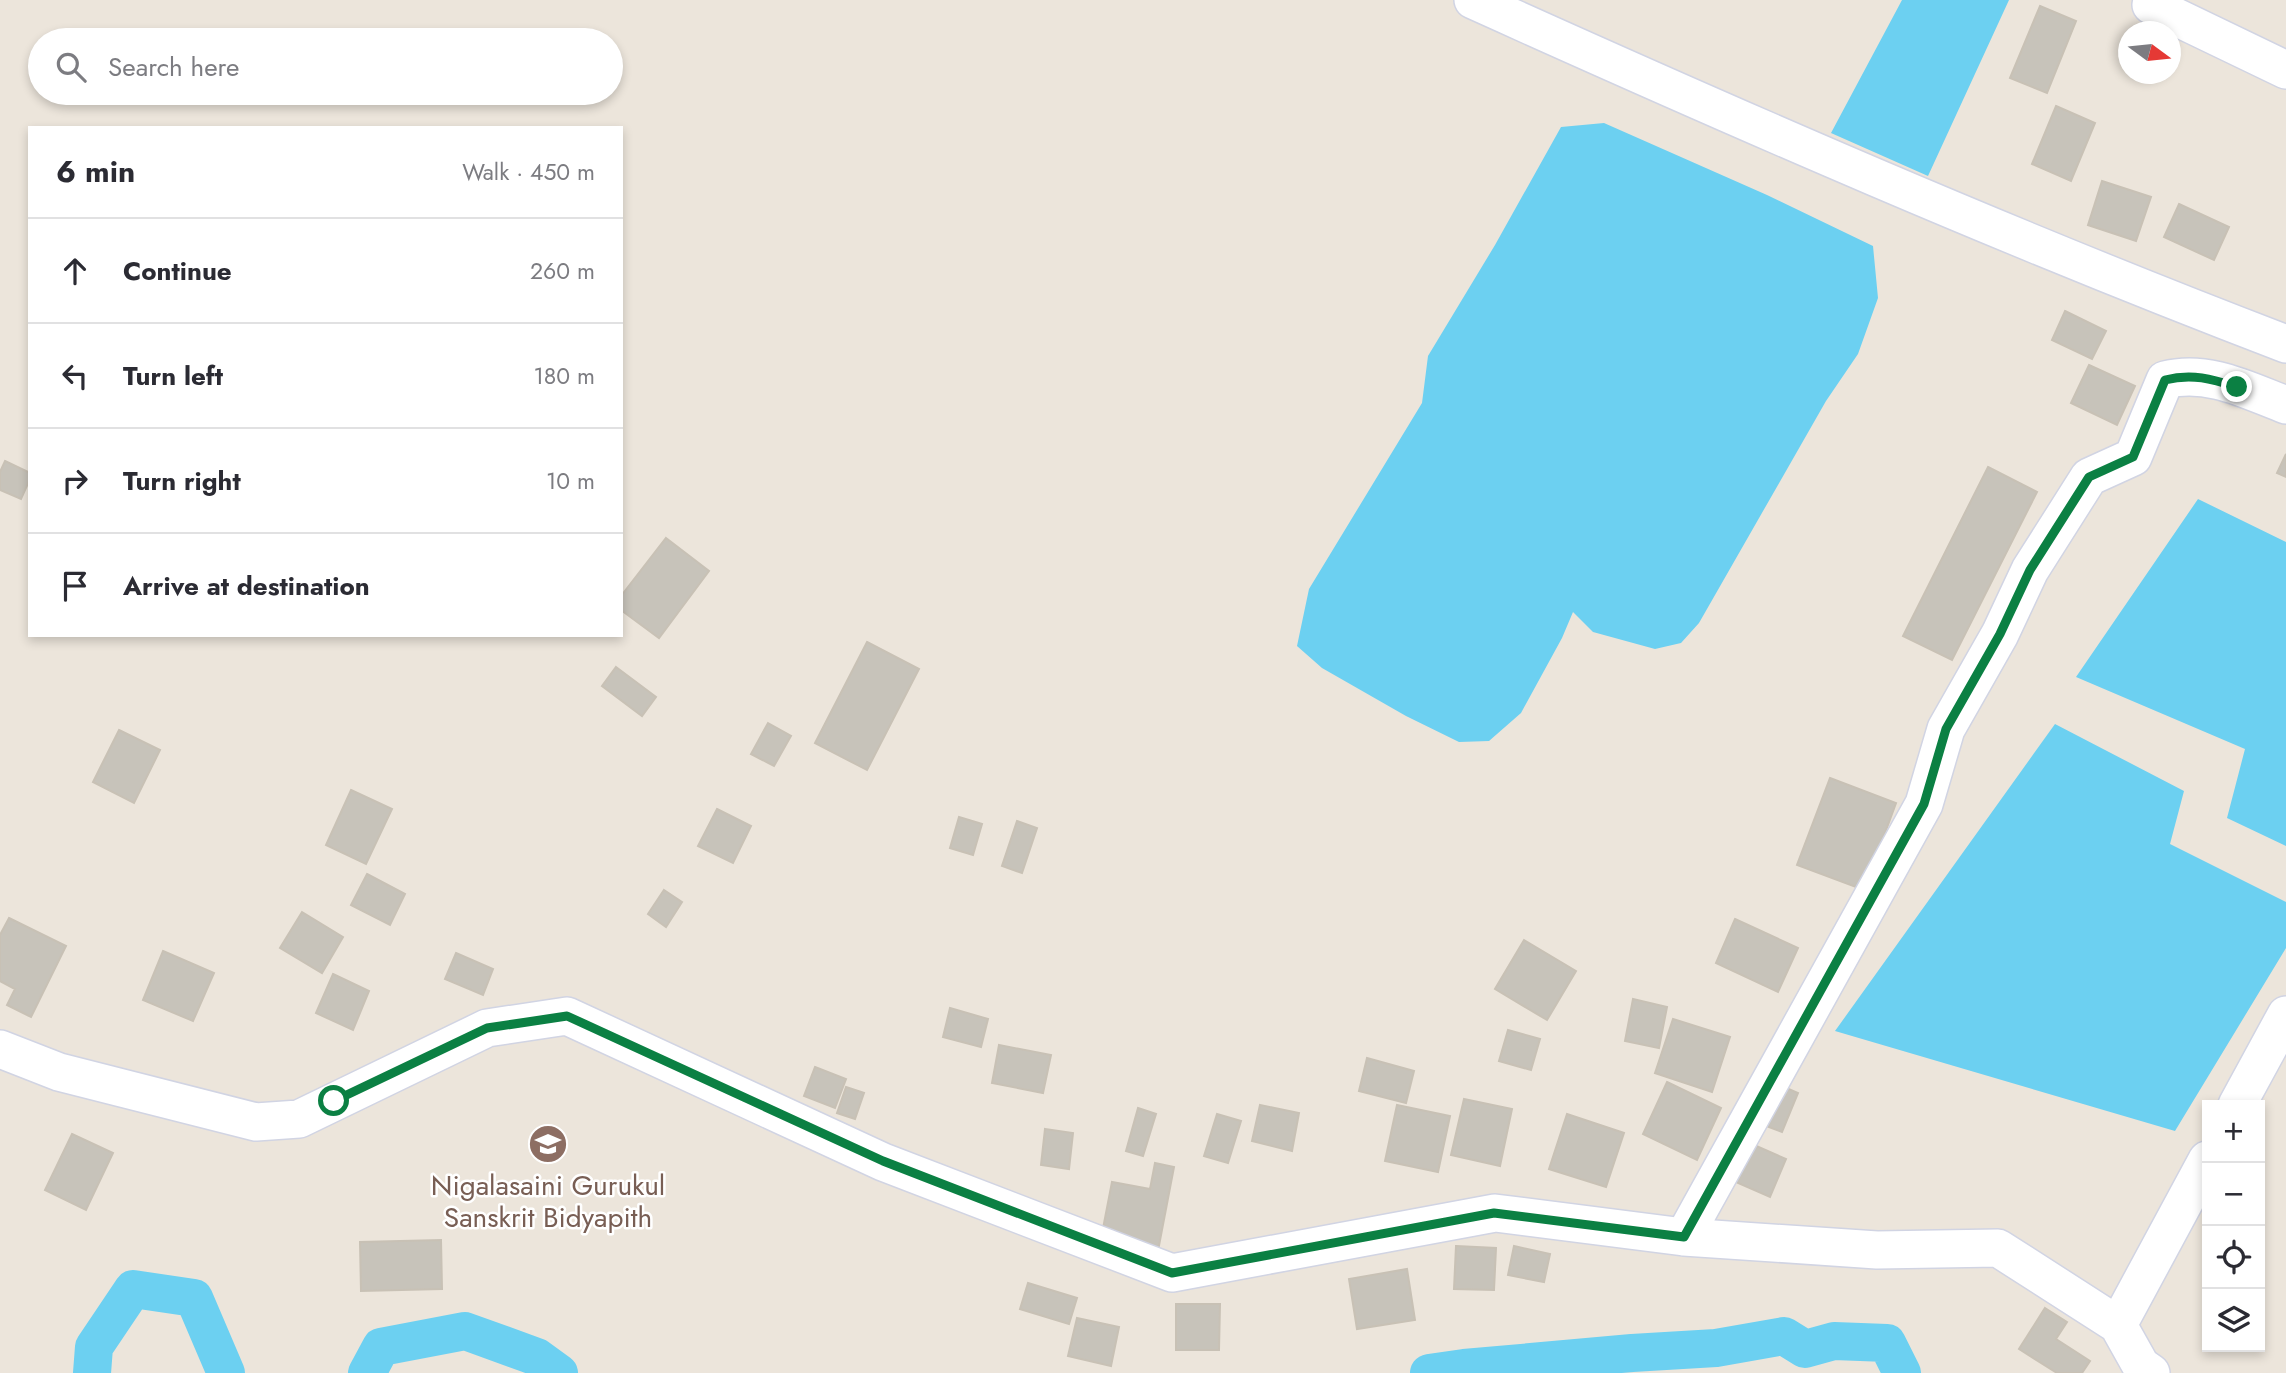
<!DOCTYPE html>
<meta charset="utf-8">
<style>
:root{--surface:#fff;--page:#f2f2f3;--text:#2b2b33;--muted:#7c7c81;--line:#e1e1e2}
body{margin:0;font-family:Jost,sans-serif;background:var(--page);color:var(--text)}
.controls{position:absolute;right:21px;bottom:21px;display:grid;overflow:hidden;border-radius:0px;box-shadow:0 4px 10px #0003}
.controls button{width:63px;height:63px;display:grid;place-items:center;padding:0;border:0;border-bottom:2px solid var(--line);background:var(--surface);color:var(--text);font:35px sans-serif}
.compass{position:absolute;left:2118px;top:21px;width:63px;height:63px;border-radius:50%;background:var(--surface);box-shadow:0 4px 10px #0003;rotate:105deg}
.stop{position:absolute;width:21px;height:21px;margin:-16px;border:5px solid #0b8043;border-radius:50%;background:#fff}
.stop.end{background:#0b8043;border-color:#fff;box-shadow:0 2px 7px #0008}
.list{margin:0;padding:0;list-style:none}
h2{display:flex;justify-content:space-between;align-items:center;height:91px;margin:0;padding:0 28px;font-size:30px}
h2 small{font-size:23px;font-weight:400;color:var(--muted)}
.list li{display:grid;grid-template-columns:46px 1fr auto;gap:21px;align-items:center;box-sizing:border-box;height:105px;padding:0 28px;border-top:2px solid var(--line)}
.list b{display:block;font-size:26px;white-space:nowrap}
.list em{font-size:23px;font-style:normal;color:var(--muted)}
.icon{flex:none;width:38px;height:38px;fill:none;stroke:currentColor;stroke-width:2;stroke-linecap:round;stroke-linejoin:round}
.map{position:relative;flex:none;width:2286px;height:1373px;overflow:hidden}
.search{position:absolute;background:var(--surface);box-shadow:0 4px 10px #0003;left:28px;top:28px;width:595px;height:77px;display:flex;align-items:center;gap:18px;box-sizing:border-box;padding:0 24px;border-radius:38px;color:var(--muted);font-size:26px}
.panel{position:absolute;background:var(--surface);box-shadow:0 4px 10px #0003;left:28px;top:126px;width:595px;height:511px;border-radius:0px}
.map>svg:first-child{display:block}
.water{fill:#6cd0f1}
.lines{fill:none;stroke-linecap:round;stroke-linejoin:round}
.canal{stroke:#6cd0f1;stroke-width:38}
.building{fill:#c7c3ba;stroke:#c8c1b5;stroke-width:2}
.minor-casing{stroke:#d1d4e3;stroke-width:40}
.minor{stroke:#fff;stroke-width:37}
.route{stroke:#0b8043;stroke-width:9}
.labels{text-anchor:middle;stroke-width:5;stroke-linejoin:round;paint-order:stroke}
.education-label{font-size:28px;fill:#785e54;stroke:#fff}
</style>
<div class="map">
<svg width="2286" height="1373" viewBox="0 0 2286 1373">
<rect width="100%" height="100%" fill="#ece5db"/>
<path class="water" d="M1902,0h107l-81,176 -97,-43z
M1604,123l163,72 106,51 5,52 -20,56 -32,47 -127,222 -18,20 -26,6 -62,-17 -20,-20 -11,26 -41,75 -32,28 -30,1 -53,-26 -84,-48 -25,-22 12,-57 113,-186 6,-47 67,-111 66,-118z
M2198,499l88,43v304l-59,-28 18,-69 -169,-72z
M2055,724l129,67 -14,53 116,58v46l-111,183 -340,-100z"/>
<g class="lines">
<path class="canal" d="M92,1373l2,-26 39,-58 61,9 32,75
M367,1373l14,-26 84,-16 72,26 22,16
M1429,1373l35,-5 168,-15 84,-5 68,-12 21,13 29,-8 53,2 15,30"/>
</g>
<path class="building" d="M2040,6l36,15 -29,72 -37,-15z
M2056,106l39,17 -24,58 -39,-17z
M2102,181l49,16 -15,44 -48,-16z
M2179,204l50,23 -15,33 -50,-23z
M2065,311l41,20 -14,28 -40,-19z
M2089,365l46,21 -18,39 -46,-22z
M2286,454v23l-9,-4z
M5,461l25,12v6l-9,20 -21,-9v-18z
M1988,467l49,25 -85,168 -49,-24z
M666,538l43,33 -50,67 -38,-28v-14z
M867,642l52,27 -52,101 -52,-27z
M616,667l40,30 -14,19 -40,-30z
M768,723l23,13 -17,30 -23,-12z
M119,730l41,20 -26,53 -41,-21z
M1830,778l66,25 -32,87 -67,-25z
M351,790l41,19 -26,55 -40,-19z
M717,809l34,17 -18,37 -35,-17z
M959,817l23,7 -9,31 -23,-7z
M1017,821l20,7 -15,45 -20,-7z
M367,874l38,20 -15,31 -39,-20z
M664,890l18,12 -16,25 -18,-13z
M302,912l41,25 -21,36 -42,-25z
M9,918l57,28 -35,71 -24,-12 8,-16 -15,-8v-46z
M1735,919l63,29 -20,44 -62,-29z
M1524,940l52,31 -29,49 -52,-31z
M163,951l51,22 -21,48 -50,-21z
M456,953l37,16 -10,26 -38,-16z
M333,974l36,17 -16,39 -37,-17z
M1633,999l34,8 -8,41 -34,-7z
M950,1008l38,11 -7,28 -38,-10z
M1673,1019l57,18 -18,55 -57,-19z
M1508,1030l32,9 -9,31 -32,-9z
M999,1045l52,10 -8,38 -51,-10z
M1367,1058l47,13 -8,32 -47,-12z
M815,1067l31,12 -11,29 -31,-12z
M1667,1082l54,26 -24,52 -54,-26z
M1775,1083l23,10 -16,39 -24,-9z
M846,1087l18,6 -9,26 -18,-6z
M1464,1099l48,10 -12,57 -49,-11z
M1260,1105l39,8 -7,38 -40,-10z
M1397,1105l53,11 -12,56 -53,-11z
M1138,1108l18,6 -13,42 -17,-5z
M1217,1114l24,7 -13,42 -24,-7z
M1567,1114l57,19 -18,54 -57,-18z
M1045,1129l28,4 -4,36 -28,-4z
M72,1134l41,19 -27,57 -41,-20z
M1745,1141l41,18 -16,38 -41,-18z
M1155,1163l19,4 -17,89 -57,-12 12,-62 38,7z
M441,1240l1,49 -81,2 -1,-49z
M1456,1246l40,2 -2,42 -40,-1z
M1514,1246l36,8 -6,28 -36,-7z
M1407,1269l8,51 -58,9 -8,-50z
M1028,1283l49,15 -8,26 -49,-15z
M1176,1304h44l-1,46h-43z
M2045,1308l22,14 -11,17 34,22 -8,12h-25l-38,-24z
M1077,1318l42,9 -8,39 -43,-10z"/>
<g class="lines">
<g class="minor-casing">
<path id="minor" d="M1473,0c268,121 538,239 813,344
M2151,5l135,65
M0,1049l59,23 197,50 43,-3 188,-91 80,-12 316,146 289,111 323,-60 189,24 193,13 121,-2 120,77 23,41 10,7
M2237,1105l49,-90
M1684,1237l240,-433 22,-75 54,-95 30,-64 59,-93 44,-20 32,-77c42,-11 82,10 121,25
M2118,1325l89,-165"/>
</g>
<use href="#minor" class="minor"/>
</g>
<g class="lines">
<path class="route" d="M334,1101l153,-73 80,-12 316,145 289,112 322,-60 190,24 240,-433 22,-75 54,-95 30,-64 59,-93 44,-20 32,-77c27,-7 47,-1 72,7"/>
</g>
<defs>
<g id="school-disc" transform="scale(2.0125)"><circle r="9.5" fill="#8d6e63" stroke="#fff"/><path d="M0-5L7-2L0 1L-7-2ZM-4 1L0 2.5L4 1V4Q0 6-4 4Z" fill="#fff"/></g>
</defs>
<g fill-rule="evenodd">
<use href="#school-disc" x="548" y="1144"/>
</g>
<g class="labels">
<g class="education-label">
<text x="548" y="1195">Nigalasaini Gurukul<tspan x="548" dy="32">Sanskrit Bidyapith</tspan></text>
</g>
</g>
</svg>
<div class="controls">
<button>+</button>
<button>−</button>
<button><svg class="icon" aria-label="locate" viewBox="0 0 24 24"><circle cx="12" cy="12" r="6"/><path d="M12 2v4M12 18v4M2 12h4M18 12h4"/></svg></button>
<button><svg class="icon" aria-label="layers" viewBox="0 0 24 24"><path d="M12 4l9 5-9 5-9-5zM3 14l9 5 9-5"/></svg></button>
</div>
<svg class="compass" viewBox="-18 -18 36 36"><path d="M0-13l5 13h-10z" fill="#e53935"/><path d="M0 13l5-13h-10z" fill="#7c7c81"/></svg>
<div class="stop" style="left:334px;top:1101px"></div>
<div class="stop end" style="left:2237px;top:387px"></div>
<div class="search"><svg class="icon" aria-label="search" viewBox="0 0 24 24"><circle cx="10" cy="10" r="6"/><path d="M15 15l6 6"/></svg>Search here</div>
<section class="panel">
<h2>6 min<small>Walk · 450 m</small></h2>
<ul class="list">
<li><svg class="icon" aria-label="ahead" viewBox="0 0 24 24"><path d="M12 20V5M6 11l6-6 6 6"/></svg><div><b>Continue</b></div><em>260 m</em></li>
<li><svg class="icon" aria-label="left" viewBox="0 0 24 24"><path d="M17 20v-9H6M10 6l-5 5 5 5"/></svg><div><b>Turn left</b></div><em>180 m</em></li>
<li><svg class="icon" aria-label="right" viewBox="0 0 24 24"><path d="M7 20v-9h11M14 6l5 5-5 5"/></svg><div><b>Turn right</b></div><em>10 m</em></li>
<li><svg class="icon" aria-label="arrive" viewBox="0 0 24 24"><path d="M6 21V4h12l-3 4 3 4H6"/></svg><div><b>Arrive at destination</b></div></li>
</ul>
</section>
</div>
